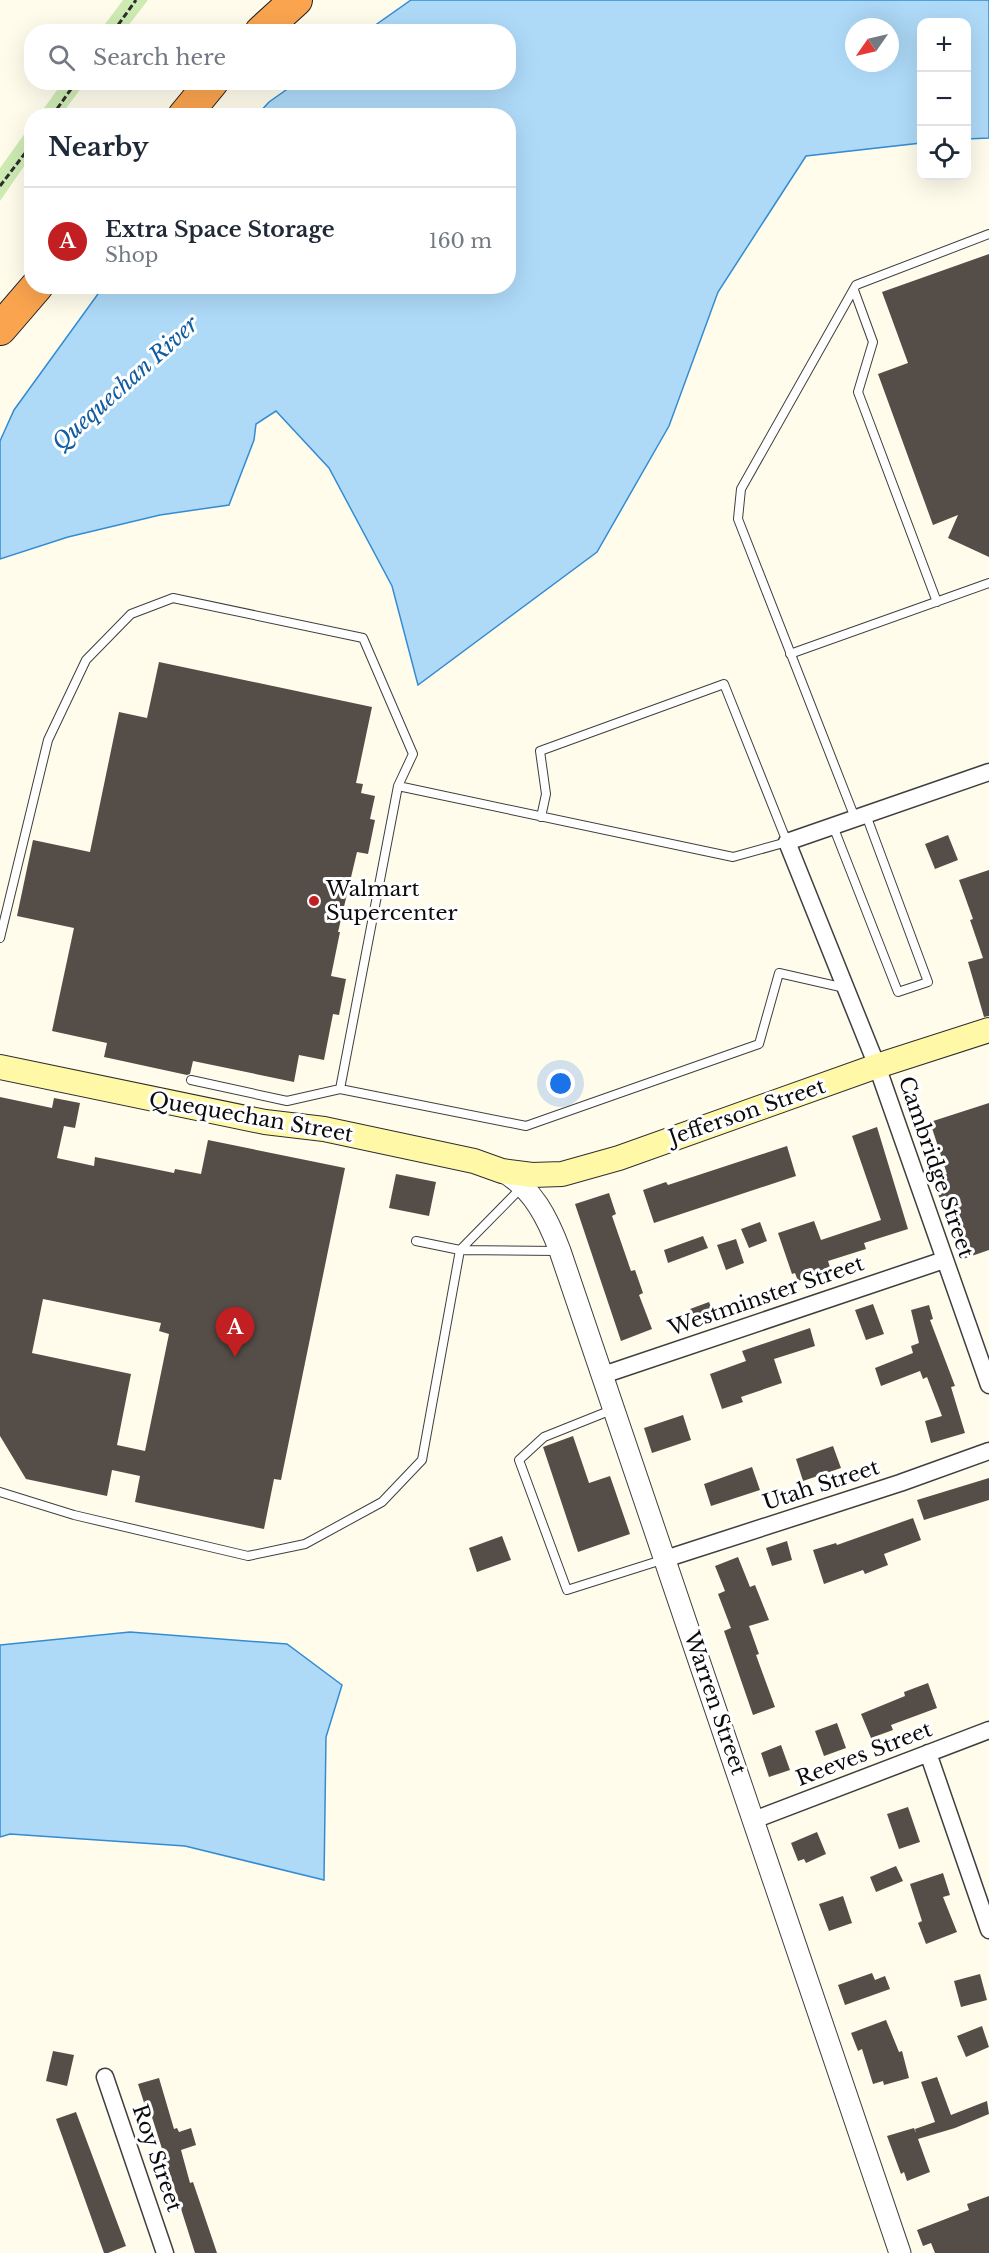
<!DOCTYPE html>
<meta charset="utf-8">
<style>
:root{--surface:#fff;--page:#f6f6f7;--text:#1f2937;--muted:#747a83;--line:#e0e1e3;--accent:#c11f21}
body{margin:0;font-family:"Libre Baskerville",serif;background:var(--page);color:var(--text)}
.controls{position:absolute;right:18px;top:18px;display:grid;overflow:hidden;border-radius:12px;box-shadow:0 6px 24px #0002}
.controls button{width:54px;height:54px;display:grid;place-items:center;padding:0;border:0;border-bottom:2px solid var(--line);background:var(--surface);color:var(--text);font:30px sans-serif}
.compass{position:absolute;left:845px;top:18px;width:54px;height:54px;border-radius:50%;background:var(--surface);box-shadow:0 6px 24px #0002;rotate:236deg}
.you{position:absolute;left:561px;top:1084px;width:21px;height:21px;margin:-15px;border:4px solid #fff;border-radius:50%;background:#1a73e8;box-shadow:0 0 0 9px #1a73e833}
.badge{display:grid;place-items:center;width:39px;height:39px;border-radius:50%;background:var(--accent);color:#fff;font-size:20px;font-weight:700}
.pin{position:absolute;translate:-50% -50px;filter:drop-shadow(0 2px 3px #0008)}
.pin::after{content:'';position:absolute;top:32px;width:21px;height:18px;background:inherit;clip-path:polygon(0 0,100% 0,50% 100%)}
.list{margin:0;padding:0;list-style:none}
h2{display:flex;justify-content:space-between;align-items:center;height:78px;margin:0;padding:0 24px;font-size:26px}
h2 small{font-size:20px;font-weight:400;color:var(--muted)}
.list li{display:grid;grid-template-columns:39px 1fr auto;gap:18px;align-items:center;box-sizing:border-box;height:108px;padding:0 24px;border-top:2px solid var(--line)}
.list b{display:block;font-size:22px;white-space:nowrap}
.list p{margin:0;font-size:20px;white-space:nowrap;color:var(--muted)}
.list em{font-size:20px;font-style:normal;color:var(--muted)}
.icon{flex:none;width:33px;height:33px;fill:none;stroke:currentColor;stroke-width:2;stroke-linecap:round;stroke-linejoin:round}
.map{position:relative;flex:none;width:989px;height:2253px;overflow:hidden}
.search{position:absolute;background:var(--surface);box-shadow:0 6px 24px #0002;left:24px;top:24px;width:492px;height:66px;display:flex;align-items:center;gap:15px;box-sizing:border-box;padding:0 21px;border-radius:24px;color:var(--muted);font-size:22px}
.panel{position:absolute;background:var(--surface);box-shadow:0 6px 24px #0002;left:24px;top:108px;width:492px;height:186px;border-radius:24px}
.map>svg:first-child{display:block}
.park{fill:#ceebb4}
.water{fill:#aedaf8;stroke:#338cd2;stroke-width:1.5;fill-rule:evenodd}
.building{fill:#554e48;fill-rule:evenodd}
.lines{fill:none;stroke-linecap:round;stroke-linejoin:round}
.service-casing{stroke:#3f3f3f;stroke-width:10}
.minor-casing{stroke:#3f3f3f;stroke-width:19}
.tertiary-casing{stroke:#3f3f3f;stroke-width:23}
.secondary-casing{stroke:#2e2e2e;stroke-width:26}
.motorway-casing{stroke:#1d1d1d;stroke-width:34}
.path{stroke:#2e2e2e;stroke-width:3;stroke-dasharray:6 3;stroke-linecap:butt}
.service{stroke:#fff;stroke-width:8}
.minor{stroke:#fff;stroke-width:16}
.tertiary{stroke:#fff;stroke-width:21}
.secondary{stroke:#fff9a7;stroke-width:24}
.motorway{stroke:#faa44f;stroke-width:32}
.poi-dot{fill:#c11f21;stroke:#fff;stroke-width:2}
.labels{text-anchor:middle;stroke-width:6;stroke-linejoin:round;paint-order:stroke}
.poi-label{font-size:21px;fill:#0c0c0c;stroke:#fff;text-anchor:start}
.street-label{font-size:21px;fill:#0c0c0c;stroke:#fff}
.water-label{font-size:22px;font-style:italic;fill:#115da2;stroke:#fff}
</style>
<div class="map">
<svg width="989" height="2253" viewBox="0 0 989 2253">
<rect width="100%" height="100%" fill="#fffcec"/>
<path class="park" d="M123,0h25l-24,31h-24z
M63,82l22,1 -24,32h-22z
M31,125v31l-31,45v-33z"/>
<path class="water" d="M411,0h578v138l-22,1 -1,-117h-44l-1,121 -115,13 -88,136 -49,134 -72,126 -179,133 -26,-99 -63,-118 -53,-57 -20,13 -2,16 -25,65 -69,10 -92,22 -68,22v-118l14,-31 89,-123 405,-1v-170l-251,-1 12,-13 27,-19 212,-1v-50l-141,-1zM854,27h36v36h-36z
M130,1632l157,12 55,41 -16,52 -2,143 -139,-34 -175,-12 -10,3v-192z"/>
<path class="building" d="M989,254v303l-41,-19 10,-23 -25,10 -55,-151 30,-11 -26,-71z
M159,662l213,45 -16,76 7,1 -2,9 14,3 -5,23 5,1 -7,34 -11,-2 -19,80h2l-9,44 15,3 -7,36 -6,-1 -9,46 -25,-5 -5,27 -101,-21 -3,13 -3,1 -83,-18 3,-14 -55,-12 22,-103 -57,-12 16,-76 57,12 29,-140 28,6z
M948,835l10,25 -23,9 -10,-25z
M989,870v146l-5,1 -16,-55 15,-4 -13,-38 3,-1 -14,-39z
M0,1097l52,11 2,-10 26,5 -5,25 -11,-2 -7,32 37,8 1,-9 79,16 1,-4 26,5 7,-34 137,28 -64,312 -7,-1 -10,50 -129,-27 5,-26 -28,-6 -5,26 -81,-17 -26,-43zM43,1299l118,24 -2,8 10,3 -24,117 -28,-6 14,-71 -99,-21z
M989,1103v147l-29,10 -27,-82 14,-4 -17,-52z
M877,1127l31,102 -44,14 2,6 -38,12 3,9 -33,11 -3,-8 -3,1 -14,-41 36,-12 7,19 60,-20 -29,-84z
M787,1146l9,30 -142,47 -11,-33 23,-8 2,3z
M396,1174l40,8 -7,34 -40,-8z
M609,1193l7,21 -4,2 19,55 4,-1 8,23 -4,2 13,34 -31,12 -46,-137z
M760,1222l7,19 -18,7 -8,-19z
M703,1236l5,12 -40,15 -4,-13z
M736,1239l8,24 -18,7 -9,-25z
M709,1302l7,17 -19,7 -7,-17z
M873,1304l11,30 -18,6 -11,-30z
M929,1305l4,14 -3,1 25,66 -4,1 14,46 -34,10 -6,-22 17,-5 -15,-39 -4,2 -3,-8 -39,15 -6,-18 38,-15 -2,-7 8,-3 -8,-33z
M810,1328l5,18 -41,13 8,24 -41,14 2,5 -21,7 -12,-35 36,-13 -4,-10z
M683,1415l8,25 -39,13 -8,-25z
M573,1436l16,47 21,-7 20,58 -52,18 -35,-105z
M833,1446l8,22 -38,13 -7,-22z
M752,1467l8,23 -49,16 -7,-22z
M989,1478v22l-65,20 -7,-20z
M913,1518l8,22 -37,14 4,11 -23,9 -2,-4 -39,14 -11,-34 23,-7 1,2z
M502,1536l9,24 -34,12 -8,-24z
M787,1541l5,19 -20,6 -6,-18z
M738,1557l12,30 5,-2 14,35 -20,6 10,28 -3,1 19,52 -22,8 -29,-84 7,-3 -13,-34 7,-3 -10,-25z
M928,1683l9,25 -46,17 2,5 -22,8 -10,-24 44,-18 -1,-4z
M837,1723l9,25 -22,8 -9,-25z
M781,1745l9,25 -21,7 -8,-24z
M908,1807l12,35 -21,7 -12,-35z
M817,1832l9,22 -20,9 -2,-4 -6,2 -7,-18z
M896,1866l7,15 -27,11 -6,-15z
M943,1873l7,22 -7,2 14,35 -31,12 -8,-21 4,-2 -12,-37z
M843,1896l9,27 -23,8 -10,-27z
M872,1973l3,7 10,-4 5,13 -45,16 -7,-20z
M980,1974l7,26 -26,7 -7,-26z
M886,2020l13,32 3,-1 7,27 -25,7 -1,-4 -10,3 -11,-35 -4,2 -7,-18z
M982,2026l7,21 -23,10 -9,-21z
M53,2051l21,4 -7,31 -21,-5z
M937,2077l14,38 36,-14 2,13 -34,14 -37,11 12,33 -23,9 -3,-9 -3,2 -14,-38 27,-8 2,5 -1,-4 20,-7 -14,-40z
M159,2078l15,51 3,-1 2,4 12,-4 5,17 -15,5 9,33 3,-1 24,71h-22l-44,-139 -3,1 -10,-31z
M76,2112l50,134 -18,7h-4l-48,-134z
M989,2196v57h-54l-4,-10 -8,3 -6,-16 52,-20 -2,-6z"/>
<g class="lines">
<g class="service-casing">
<path id="service" d="M854,290l19,52 -15,50 79,210
M790,654l199,-71
M541,817l5,-23 -6,-43 184,-67 63,158 -54,15 -335,-71 -58,303 186,37 233,-82 20,-71 66,15
M855,818l-117,-299 3,-30 115,-204 133,-51
M833,826l65,166 30,-10 -62,-167
M0,938l48,-198 38,-80 45,-46 42,-16 190,40 50,116 -15,32
M191,1080l96,21 53,-12
M523,1186l-63,64 98,1
M614,1409l-70,28 -25,23 48,130 98,-31
M0,1492l74,23 174,41 57,-12 77,-42 40,-42 38,-210 -44,-9"/>
</g>
<g class="minor-casing">
<path id="minor" d="M989,772l-202,70 90,224 112,319
M603,1375l341,-115
M665,1559l235,-76 89,-32
M928,1753l61,177
M754,1820l235,-90
M105,2077l60,176"/>
</g>
<g class="tertiary-casing">
<path id="tertiary" d="M502,1171c31,17 46,48 58,80l340,1002"/>
</g>
<g class="secondary-casing">
<path id="secondary" d="M0,1067l265,55 59,7 150,32 28,10 30,4 30,-1 57,-16 258,-92 112,-36"/>
</g>
<g class="motorway-casing">
<path id="motorway" d="M261,32l35,-32
M184,116l28,-34
M0,329l37,-43"/>
</g>
<path class="path" d="M113,32l23,-32
M52,116l24,-34
M0,186l32,-42"/>
<use href="#service" class="service"/>
<use href="#minor" class="minor"/>
<use href="#tertiary" class="tertiary"/>
<use href="#secondary" class="secondary"/>
<use href="#motorway" class="motorway"/>
</g>
<circle class="poi-dot" cx="314" cy="901" r="6"/>
<g class="labels">
<g class="poi-label">
<text x="326" y="896">Walmart<tspan x="326" dy="24">Supercenter</tspan></text>
</g>
<g class="street-label">
<text transform="translate(747 1112) rotate(-19)" y="7">Jefferson Street</text>
<text transform="translate(251 1117) rotate(10)" y="7">Quequechan Street</text>
<text transform="translate(936 1167) rotate(71)" y="7">Cambridge Street</text>
<text transform="translate(766 1296) rotate(-19)" y="7">Westminster Street</text>
<text transform="translate(821 1485) rotate(-18)" y="7">Utah Street</text>
<text transform="translate(715 1703) rotate(71)" y="7">Warren Street</text>
<text transform="translate(864 1754) rotate(-21)" y="7">Reeves Street</text>
<text transform="translate(157 2158) rotate(71)" y="7">Roy Street</text>
</g>
<g class="water-label">
<text transform="translate(125 383) rotate(-42)" y="8">Quequechan River</text>
</g>
</g>
</svg>
<div class="controls">
<button>+</button>
<button>−</button>
<button><svg class="icon" aria-label="locate" viewBox="0 0 24 24"><circle cx="12" cy="12" r="6"/><path d="M12 2v4M12 18v4M2 12h4M18 12h4"/></svg></button>
</div>
<svg class="compass" viewBox="-18 -18 36 36"><path d="M0-13l5 13h-10z" fill="#e53935"/><path d="M0 13l5-13h-10z" fill="#747a83"/></svg>
<div class="you"></div>
<div class="pin badge" style="left:235px;top:1357px">A</div>
<div class="search"><svg class="icon" aria-label="search" viewBox="0 0 24 24"><circle cx="10" cy="10" r="6"/><path d="M15 15l6 6"/></svg>Search here</div>
<section class="panel">
<h2>Nearby<small></small></h2>
<ul class="list">
<li><span class="badge">A</span><div><b>Extra Space Storage</b><p>Shop</p></div><em>160 m</em></li>
</ul>
</section>
</div>
